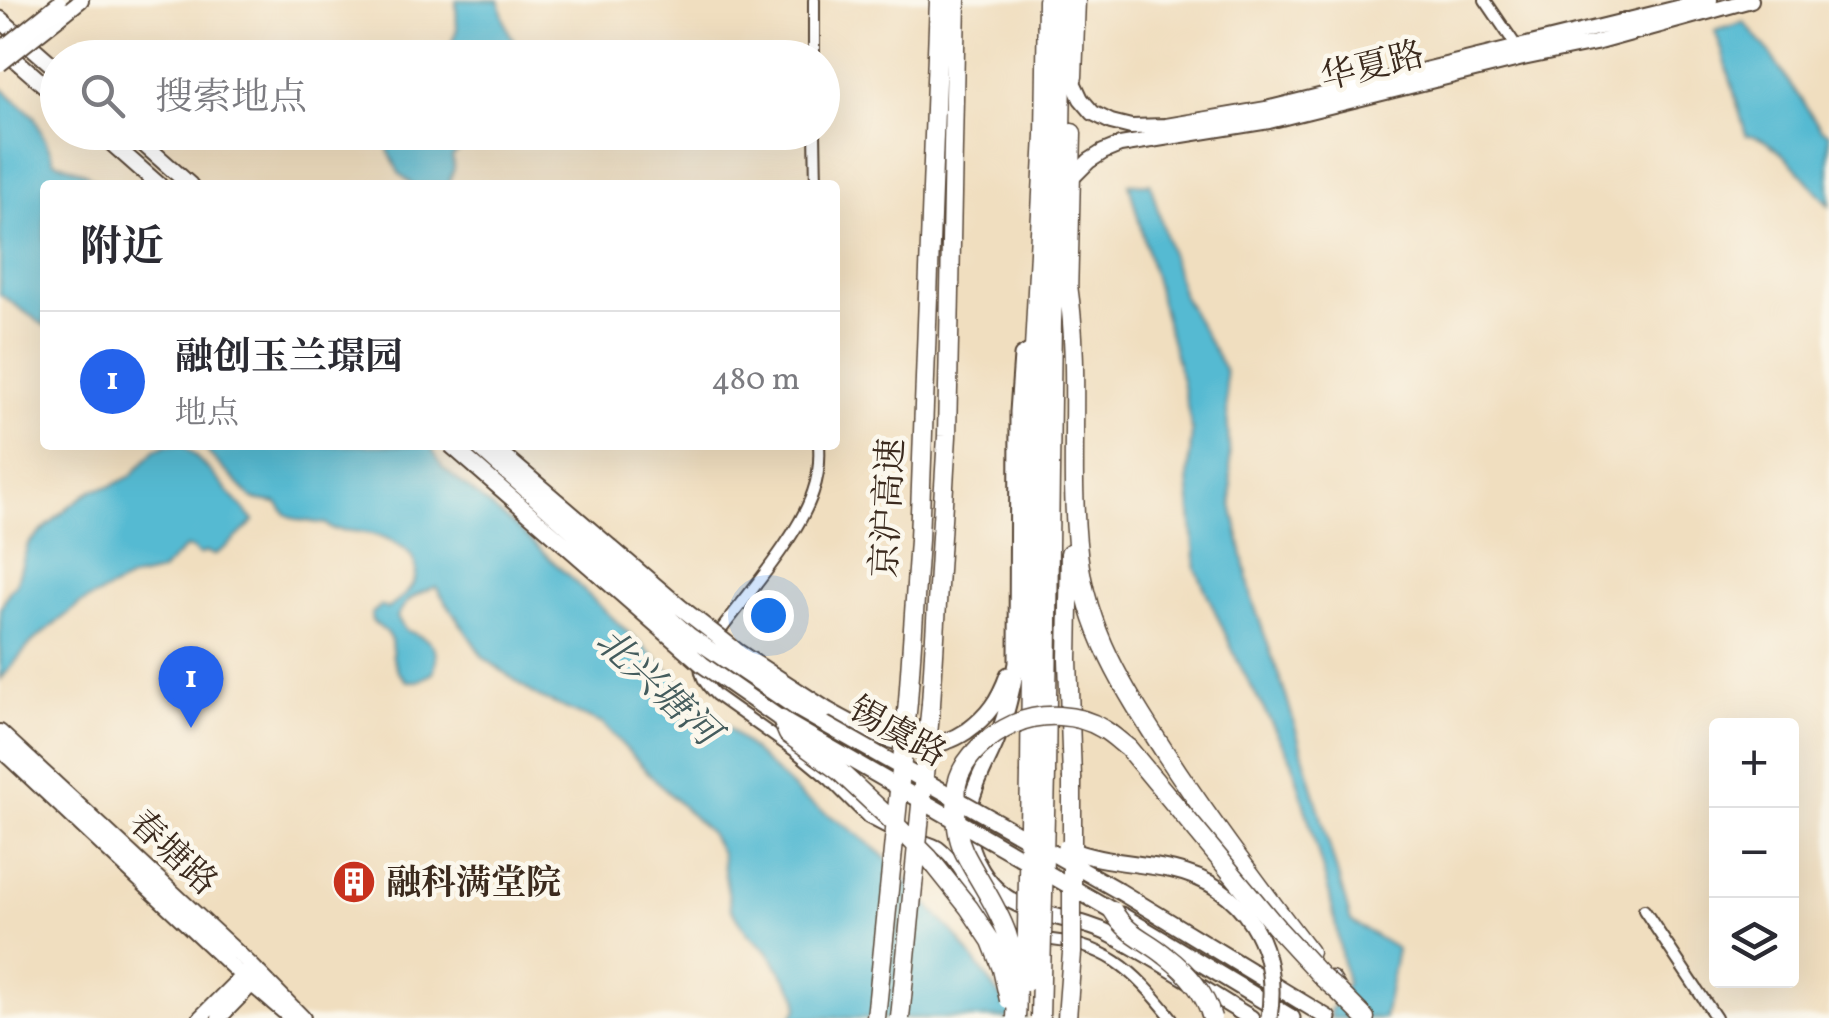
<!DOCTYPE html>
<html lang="zh">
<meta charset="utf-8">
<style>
:root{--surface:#fff;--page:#f2f2f3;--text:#2b2b33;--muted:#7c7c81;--line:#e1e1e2;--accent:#2563eb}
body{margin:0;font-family:Vollkorn,"Noto Serif SC",serif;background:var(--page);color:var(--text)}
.controls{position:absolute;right:30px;bottom:30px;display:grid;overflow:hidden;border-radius:10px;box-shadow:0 10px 40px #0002}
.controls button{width:90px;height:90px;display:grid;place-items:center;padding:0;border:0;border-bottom:2px solid var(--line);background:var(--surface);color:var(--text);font:50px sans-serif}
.you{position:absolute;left:768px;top:615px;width:35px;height:35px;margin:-25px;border:8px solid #fff;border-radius:50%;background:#1a73e8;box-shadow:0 0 0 15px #1a73e833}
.badge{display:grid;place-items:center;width:65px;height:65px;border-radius:50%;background:var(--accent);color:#fff;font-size:32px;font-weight:700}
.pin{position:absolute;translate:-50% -82px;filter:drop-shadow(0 2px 5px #0008)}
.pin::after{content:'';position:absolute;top:52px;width:35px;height:30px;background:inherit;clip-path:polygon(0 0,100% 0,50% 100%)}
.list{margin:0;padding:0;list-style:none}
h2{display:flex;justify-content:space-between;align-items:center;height:130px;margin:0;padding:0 40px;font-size:42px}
h2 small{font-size:32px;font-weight:400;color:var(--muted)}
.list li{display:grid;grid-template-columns:65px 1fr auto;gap:30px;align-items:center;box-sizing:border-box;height:140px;padding:0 40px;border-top:2px solid var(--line)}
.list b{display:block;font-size:38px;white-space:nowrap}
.list p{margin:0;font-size:32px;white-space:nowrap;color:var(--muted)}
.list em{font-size:32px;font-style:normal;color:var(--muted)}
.icon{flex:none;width:55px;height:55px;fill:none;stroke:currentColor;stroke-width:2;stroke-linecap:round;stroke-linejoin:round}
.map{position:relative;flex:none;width:1829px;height:1018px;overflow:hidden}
.search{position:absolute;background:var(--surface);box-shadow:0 10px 40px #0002;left:40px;top:40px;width:800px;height:110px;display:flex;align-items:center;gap:25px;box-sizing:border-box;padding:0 35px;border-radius:55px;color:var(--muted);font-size:38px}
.panel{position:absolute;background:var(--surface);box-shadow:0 10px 40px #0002;left:40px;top:180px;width:800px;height:270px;border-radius:10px}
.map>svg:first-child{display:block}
.water{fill:#54bad2;stroke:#487278;stroke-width:2.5}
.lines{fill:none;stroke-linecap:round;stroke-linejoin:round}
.street-casing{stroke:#564536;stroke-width:14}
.secondary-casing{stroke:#564536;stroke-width:18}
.primary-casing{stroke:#564536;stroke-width:19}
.highway-casing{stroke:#564536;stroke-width:21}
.street{stroke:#fff;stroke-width:10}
.secondary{stroke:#fff;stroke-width:14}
.primary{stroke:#fff;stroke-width:15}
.highway{stroke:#fff;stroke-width:18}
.secondary-bridge-casing{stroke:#564536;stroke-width:18;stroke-linecap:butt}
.primary-bridge-casing{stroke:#564536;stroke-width:19;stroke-linecap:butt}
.highway-bridge-casing{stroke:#564536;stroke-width:21;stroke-linecap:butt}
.secondary-bridge{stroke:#fff;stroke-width:14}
.primary-bridge{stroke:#fff;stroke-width:15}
.highway-bridge{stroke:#fff;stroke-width:18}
.labels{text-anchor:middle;stroke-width:9;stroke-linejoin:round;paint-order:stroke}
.street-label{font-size:35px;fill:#3b2a1e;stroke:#fbf7ec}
.poi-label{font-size:35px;font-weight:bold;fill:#3b2a1e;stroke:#fbf7ec;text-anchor:start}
.water-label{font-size:38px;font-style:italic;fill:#445c5d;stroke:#fbf7ec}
</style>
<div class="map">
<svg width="1829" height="1018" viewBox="0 0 1829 1018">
<rect width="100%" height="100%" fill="#fbf7ec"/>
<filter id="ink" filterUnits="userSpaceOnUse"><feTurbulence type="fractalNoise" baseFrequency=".01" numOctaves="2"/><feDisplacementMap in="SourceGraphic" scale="20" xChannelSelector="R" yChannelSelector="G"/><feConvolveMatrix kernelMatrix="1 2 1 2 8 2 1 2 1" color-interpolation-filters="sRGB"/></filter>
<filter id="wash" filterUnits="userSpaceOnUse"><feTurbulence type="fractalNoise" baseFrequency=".0048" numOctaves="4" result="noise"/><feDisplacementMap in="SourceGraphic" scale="40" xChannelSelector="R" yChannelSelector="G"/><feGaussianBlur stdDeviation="2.25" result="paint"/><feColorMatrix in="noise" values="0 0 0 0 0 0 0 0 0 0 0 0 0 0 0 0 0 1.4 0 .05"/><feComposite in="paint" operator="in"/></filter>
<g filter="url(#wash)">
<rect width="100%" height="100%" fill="#f0debf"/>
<path class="water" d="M456,0h43c5,24 11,43 33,57h-86l11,-28z
M1744,22l24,29 53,78 8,4v73c-17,-20 -56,-72 -83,-71l-23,-82 -8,-22z
M0,87l34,29 21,45 30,12 15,12h-55v141l-45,-32z
M396,133v-1l106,1c-19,5 -36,8 -50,24l2,11 -6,17h-35l-14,-12 -11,-23z
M1150,183l33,113 42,74 7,134 20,95 36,103 63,219 46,28 -13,69h-54v-7l17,-27 -17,-88 -38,-135 -54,-99 -42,-93 -8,-90 4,-48 -10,-50 -53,-197z
M166,445h17l26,25 45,51c-14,12 -23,25 -40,34l-8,-3 -7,3 -6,-6 -7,-2 -26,25 -27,6 -53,26 -48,38 -32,38v-71l10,-19 6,-6 12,-40 39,-36 25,-18 17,-3 22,-11 24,-26z
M207,445h223l13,23 81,66 279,264 49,32 30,24 76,84 46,63 22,17h-235l7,-10v-11l-31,-47 -19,-16 -17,-25 -10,-56 -11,-20 -54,-52 -53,-57 -65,-27 -55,-40 -47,-70c-18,5 -31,13 -39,30l8,13c23,8 38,15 28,43l-15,8h-11l-9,-10 -5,-13 -2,-18 -5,-8 -14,-11 -1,-7 10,-8 6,3c40,-25 40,-57 -7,-73 -15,-5 -33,-5 -49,-7l-5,-5 -28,-4 -12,-6 -9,-11 -24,-4 -44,-45z"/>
</g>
<g filter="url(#ink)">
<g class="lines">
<g class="street-casing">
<path id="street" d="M814,0v58
M1485,0l36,53
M815,132l1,53
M715,638c29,-40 83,-100 98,-146 5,-14 7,-32 6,-47
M700,660c-1,15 5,24 16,35l79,56 35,29 38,38 27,14
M916,838c8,3 17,5 23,9 29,22 35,64 66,85
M1644,910l72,108
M1041,939c65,4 92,30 131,79"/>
</g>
<g class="secondary-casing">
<path id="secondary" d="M66,12l15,-12
M1073,82l8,17 12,14 18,9 20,5 35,-1 100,-17 444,-109
M1072,178l17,-17 14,-9 17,-7 149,-24 254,-63 72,-15 156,-43
M0,732l252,234 51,52
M0,749l242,227 49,42
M200,1018l48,-48
M219,1018l37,-38"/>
</g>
<g class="primary-casing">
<path id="primary" d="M0,19l58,51
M3,49l55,48
M99,132l60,53
M130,132l60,53
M1034,349l-12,7 -4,56 -1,251c-5,28 -11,54 -22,81 -10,23 -24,47 -27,72 -4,38 21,78 57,91 29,12 58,13 87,28 48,25 93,56 139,83
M827,710c43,24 93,53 140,21 21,-15 32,-31 41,-56
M1119,891l209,127
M1121,915l171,103"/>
</g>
<g class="highway-casing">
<path id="highway" d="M1073,77l3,-77
M1068,285c13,89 0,179 10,268 9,79 46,136 88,201 44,68 93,133 143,198
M1068,297l4,-164
M1070,553l-2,106 4,119
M908,702l11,-162 20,-540
M931,704l16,-268 9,-436
M1030,772l4,-423 11,-214 2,-135
M1046,773l6,-452 9,-186 2,-135
M1331,980l7,11 27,27"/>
</g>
<use href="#street" class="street"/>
<use href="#secondary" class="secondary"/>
<use href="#primary" class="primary"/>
<use href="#highway" class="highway"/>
<g class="secondary-bridge-casing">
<path id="secondary-bridge" d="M0,50l59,-47
M0,64l66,-52"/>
</g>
<g class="primary-bridge-casing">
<path id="primary-bridge" d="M451,445l252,220 79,55 331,191
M476,445l214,191 108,73 321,182
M491,445l189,162 58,45 89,58
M1065,848c35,15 72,14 108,22 72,16 107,78 96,148"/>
</g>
<g class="highway-bridge-casing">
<path id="highway-bridge" d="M782,720l6,14 51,37 48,45 42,42 40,50 22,33 11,28 7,31
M1113,911c14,24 33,28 53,45 21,16 39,37 46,62
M1026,982l4,-210
M876,1018l32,-316
M900,1018l31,-314
M1016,1018c2,-29 1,-56 -9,-84 -10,-29 -29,-54 -43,-82 -7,-15 -8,-29 -8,-45 1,-7 0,-16 1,-23 6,-28 33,-49 57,-60 27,-12 64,-11 89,5 9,5 17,13 25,19l149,180 46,50 15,13
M1040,1018l6,-245
M1067,1018l5,-65v-175"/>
</g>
<use href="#secondary-bridge" class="secondary-bridge"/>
<use href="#primary-bridge" class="primary-bridge"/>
<use href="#highway-bridge" class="highway-bridge"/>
</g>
</g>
<defs>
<g id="building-disc" transform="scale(2.25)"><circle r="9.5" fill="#c8321e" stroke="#fbf7ec"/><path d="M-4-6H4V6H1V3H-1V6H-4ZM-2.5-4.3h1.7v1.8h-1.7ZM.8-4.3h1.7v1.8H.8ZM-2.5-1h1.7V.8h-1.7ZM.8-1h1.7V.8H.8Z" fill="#fff"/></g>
</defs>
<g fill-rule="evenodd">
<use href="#building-disc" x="354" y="882"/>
</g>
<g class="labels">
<g class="street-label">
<text transform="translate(1372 65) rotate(-14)" y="12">华夏路</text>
<text transform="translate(887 508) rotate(-87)" y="12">京沪高速</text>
<text transform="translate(898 731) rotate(29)" y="12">锡虞路</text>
<text transform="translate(174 852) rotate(43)" y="12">春塘路</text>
</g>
<g class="poi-label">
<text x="386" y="894">融科满堂院</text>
</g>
<g class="water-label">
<text transform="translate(658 686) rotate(43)" y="13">北兴塘河</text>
</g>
</g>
</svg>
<div class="controls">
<button>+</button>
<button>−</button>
<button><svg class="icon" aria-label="layers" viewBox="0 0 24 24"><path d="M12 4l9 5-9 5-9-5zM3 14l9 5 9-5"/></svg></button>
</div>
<div class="you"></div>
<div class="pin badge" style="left:191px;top:728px">1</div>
<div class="search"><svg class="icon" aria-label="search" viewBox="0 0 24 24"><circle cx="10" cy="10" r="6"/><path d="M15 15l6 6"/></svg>搜索地点</div>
<section class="panel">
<h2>附近<small></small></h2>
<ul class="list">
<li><span class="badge">1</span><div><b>融创玉兰璟园</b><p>地点</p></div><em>480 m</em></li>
</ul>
</section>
</div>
